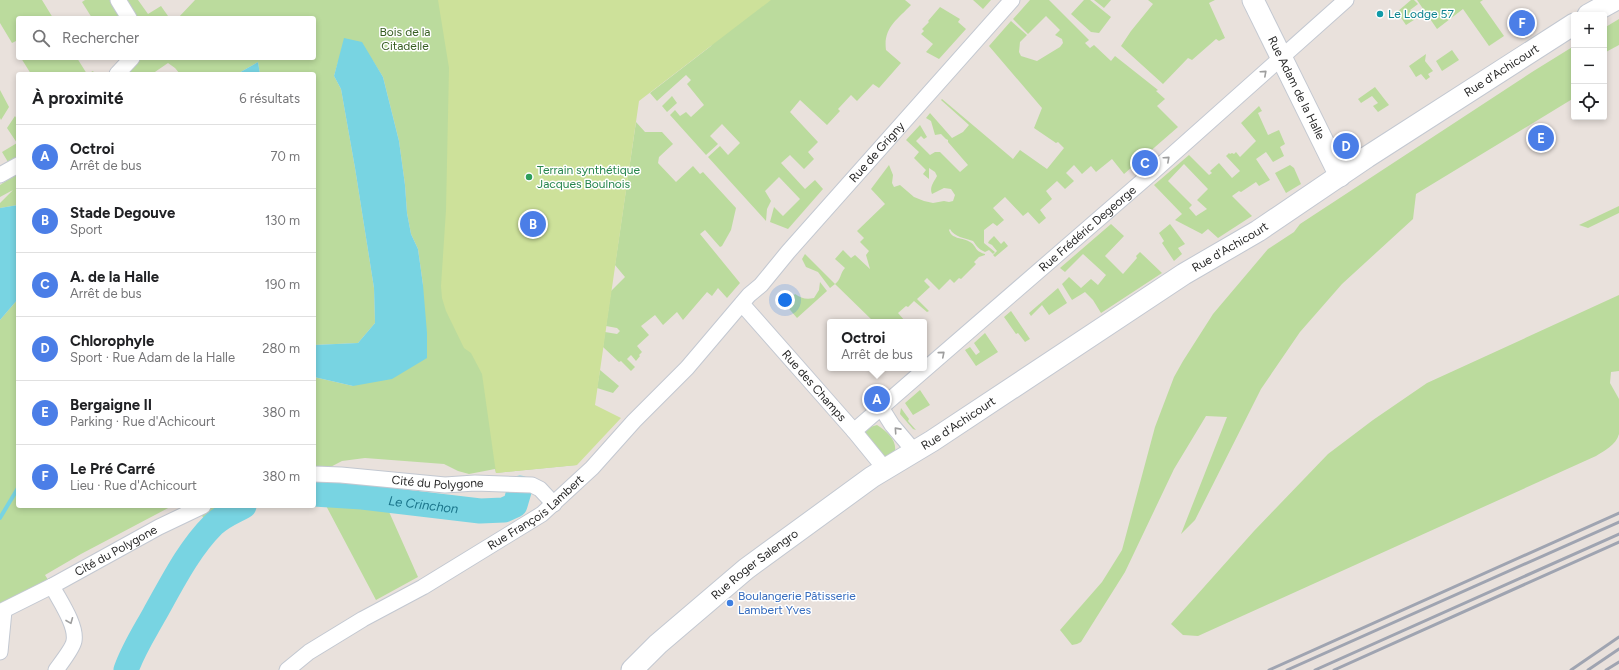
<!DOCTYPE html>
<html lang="fr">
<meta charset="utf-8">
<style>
:root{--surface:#fff;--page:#f2f2f2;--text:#202124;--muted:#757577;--line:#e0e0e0;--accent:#4b7ee7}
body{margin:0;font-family:Figtree,sans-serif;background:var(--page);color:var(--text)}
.controls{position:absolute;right:12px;top:12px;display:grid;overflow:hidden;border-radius:4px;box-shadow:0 2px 6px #0003}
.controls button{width:36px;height:36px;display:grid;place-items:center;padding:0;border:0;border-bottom:1px solid var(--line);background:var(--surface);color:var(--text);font:20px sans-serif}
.you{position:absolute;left:785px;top:300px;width:14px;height:14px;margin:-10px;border:3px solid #fff;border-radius:50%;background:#1a73e8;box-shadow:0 0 0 6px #1a73e833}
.badge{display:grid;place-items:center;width:26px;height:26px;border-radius:50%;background:var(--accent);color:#fff;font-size:13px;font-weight:700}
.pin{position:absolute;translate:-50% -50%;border:2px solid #fff;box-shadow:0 1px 4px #0006}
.popup{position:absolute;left:827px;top:319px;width:100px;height:52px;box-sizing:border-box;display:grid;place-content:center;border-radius:4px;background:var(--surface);filter:drop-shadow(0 1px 3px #0005);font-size:13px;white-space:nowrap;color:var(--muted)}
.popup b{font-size:15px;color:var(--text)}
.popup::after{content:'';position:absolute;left:50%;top:100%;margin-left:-8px;border:8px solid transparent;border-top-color:var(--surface)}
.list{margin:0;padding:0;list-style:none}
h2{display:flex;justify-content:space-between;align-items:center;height:52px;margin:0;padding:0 16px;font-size:17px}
h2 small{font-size:13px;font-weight:400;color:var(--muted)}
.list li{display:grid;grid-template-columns:26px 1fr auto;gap:12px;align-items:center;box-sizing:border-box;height:64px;padding:0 16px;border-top:1px solid var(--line)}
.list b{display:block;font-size:15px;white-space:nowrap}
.list p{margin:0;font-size:13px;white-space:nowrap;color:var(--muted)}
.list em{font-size:13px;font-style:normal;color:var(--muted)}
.icon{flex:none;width:22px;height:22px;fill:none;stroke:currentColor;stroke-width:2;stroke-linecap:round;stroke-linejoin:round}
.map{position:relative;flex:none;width:1619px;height:670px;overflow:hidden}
.search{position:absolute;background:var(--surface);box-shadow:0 2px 6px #0003;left:16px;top:16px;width:300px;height:44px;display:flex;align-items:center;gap:10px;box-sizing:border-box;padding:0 14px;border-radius:4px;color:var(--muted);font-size:15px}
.panel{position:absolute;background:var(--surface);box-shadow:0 2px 6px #0003;left:16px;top:72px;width:300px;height:436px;border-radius:4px}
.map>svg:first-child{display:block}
.green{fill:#bbdb9d;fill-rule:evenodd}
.pitch{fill:#cde19a}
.water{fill:#78d4e2}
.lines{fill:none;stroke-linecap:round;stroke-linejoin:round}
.stream{stroke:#78d4e2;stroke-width:4}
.river{stroke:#78d4e2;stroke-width:25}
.street-casing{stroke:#c3c8d1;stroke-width:17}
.secondary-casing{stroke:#c3c8d1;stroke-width:23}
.street{stroke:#fff;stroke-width:15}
.secondary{stroke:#fff;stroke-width:21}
.rail{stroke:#9fa4b1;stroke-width:3}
.oneway{stroke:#9e9e9e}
.culture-dot{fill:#0f9aa8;stroke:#fff;stroke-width:1.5}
.leisure-dot{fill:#2e9e5b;stroke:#fff;stroke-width:1.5}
.shop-dot{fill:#3f7fe0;stroke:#fff;stroke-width:1.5}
.labels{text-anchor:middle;stroke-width:3;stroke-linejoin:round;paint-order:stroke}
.culture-label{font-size:12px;fill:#0d838f;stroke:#fff;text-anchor:start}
.park-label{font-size:12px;fill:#365d21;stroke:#fff}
.street-label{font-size:12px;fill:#282828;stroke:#fff}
.leisure-label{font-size:12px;fill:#27864d;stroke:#fff;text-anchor:start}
.shop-label{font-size:12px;fill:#366cbe;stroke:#fff;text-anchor:start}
.water-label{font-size:13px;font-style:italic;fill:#1a748a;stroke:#fff}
</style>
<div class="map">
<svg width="1619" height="670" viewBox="0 0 1619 670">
<rect width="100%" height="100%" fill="#e9e1dc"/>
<path class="green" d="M0,0h42l11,18h-35v22l-6,3 -12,-20z
M85,0h26l12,18h-31l-10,-16z
M124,0h14l10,14 13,-8 7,10 -2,2h-31z
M195,0h266l116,465 -81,8 -1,-4 -26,5 -11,-3 -14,-7 -79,-6 -23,3 -25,13v13l27,1 117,13 40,2 9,-5 2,-12h15c-2,18 -5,22 -18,34l-123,-15 32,72 -42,23 -53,-100h-9v-123l39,9 70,-101 -5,-36 -7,-15 -4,-21 -2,-28 -6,-44 -16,-64 -10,-16 -35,1 -4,14 7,13 14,79 19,120 1,35 -17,20 -44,2v-271h-54l-2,-12 -21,12h-57l-5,-6 -7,-5 -16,11h-26l15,-16h173v-40h-136z
M735,0h170l6,5c-14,15 -28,23 -25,45l15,13 -22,25 -6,-4 -16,17 -6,-6 -13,14 2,2 -13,14 -27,-25 -10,12 28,30 -10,10 6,7 -10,10 -14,-14 -9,8 24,26 10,-9 8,9 -35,40 -18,-7 4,-15 9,9 17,-17 -21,-22 -14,14 6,10 -4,8 -1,12 -58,-64 12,-11 8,9 12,-12 -18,-19 -12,12 8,8 -12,11 -36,-40 5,-5 5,6 6,-4 5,5 13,-12 -17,-21 4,-4 -5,-5 -29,26 -7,-8 61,-47z
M973,0h18l-8,9z
M1030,0h19l40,40 -4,3 5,5 4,-3 17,16 4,-5 43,34 -2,1 9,8 -8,7 21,21 -54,47 -12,-15 -16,13 -5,-6 -9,8 -8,-9 -8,8 8,8 -9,8 -8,-8 -11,10 6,8 -12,11 6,8 -7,6 -11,-12 -5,4 -18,-19 -12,11 11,12 -7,6 -4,-3 -9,7v13l11,9 -2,2 -4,-4 -4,2c-7,-3 -8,-6 -12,-11 -8,-3 -19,-4 -23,-12l-1,1c3,10 14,7 21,12 7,4 4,9 15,12v1l-6,2 -5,5 2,2 -15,15 -2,-1 -5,5 -4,-4 -11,11 -12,-12 -3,3 6,6 -13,12 12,12 -2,1 -13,-11 -6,6 -2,-1 -8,7 7,8 -1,1h-30l-39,-38 -5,4 -12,-16 -12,-5 -4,-8 3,-5 30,30c6,-4 5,-11 10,-16l-10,-9 8,-9 8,8 4,-3 15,14 -4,-14 3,-4 -9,-9 4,-4 -7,-7 28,-27 -14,-15 18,-24 4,10 -1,8 2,4 6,-2 14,12 10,4 9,2 11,-2 5,1 4,-1 2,-6 -4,-6 -7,-1 -12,6c-3,-7 2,-12 5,-18l-2,-4 -6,-4v11l-6,-5 3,-4 -12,-12 5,-6 -13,-12 14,-15 7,12 -3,2 -3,-3 -5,5 14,14 5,-3h5l20,20 8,-7 -20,-23v-2l-2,-1 -5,-5 -6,1 -4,-14 -5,-3 4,-5 22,25 11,-6 6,-7 -28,-25 1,-1 71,60 7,-9 27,19 17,-21 -6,-6 -2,1 -22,-15 8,-20 -53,-62 22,-25 16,14 -7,7 -1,10 2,4 16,5 23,-14 3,-4 -1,-4 -7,-4 5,-5 -14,-14 -18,18 -15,-15z
M1084,0h6l21,17 -12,16 -8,-1 -20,-18z
M1094,0h17l-7,8z
M1148,0h67l-6,3 16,35 -6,3 -3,-2 -24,21 -4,-2 -25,26 -42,-38 10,-15 22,-27z
M1411,0h3l4,4 -8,6 7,8 -11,7 -9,-13z
M1417,0h66l-3,2 24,34 -15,10 -26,-37 -26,20z
M940,7l20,12 -2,3 8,7 -27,30 -13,-7 7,-8 -12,-10 3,-3 -2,-2 7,-7 -1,-1z
M1619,19v26l-15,8v-25z
M1574,46v52l-158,96 -3,25 -71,65 -42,48 -39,57 -66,131 -14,14 46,-117 -21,-1 -32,53 -49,103 -44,70 -4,2 -5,1 -12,-15 42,-48 20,-32 33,-123 19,-50 9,-16 30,-47 55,-65 26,-17 6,-8 232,-152z
M1452,50l7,10 -17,11 -6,-10z
M1426,54l-1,7 8,10 -5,3 2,3 -4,3 -5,-6 -5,3 -7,-11z
M21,58h56l10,16 6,-3 2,3h-64z
M1375,87l14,18 -11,7 -5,-6 5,-3 -6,-7 -11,7 -3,-4z
M0,90l9,17 -8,13 -1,-2z
M672,96l5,7 -10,9 -5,-6z
M1259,106l3,5 -4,2 10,22 11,-5 6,14 -5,3 4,9 -11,6 -7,-10 -10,7 14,21 -11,6 -3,-4 -15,10 -2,-1 -7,5 20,20 -34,22 -10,-9 -6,5 -27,-14 7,-6 -28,-29 35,-30 20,20 3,-2 -2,-2 9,-8 13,15 8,-7 -14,-15 3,-3 1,1 2,-1 2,1 2,-2 4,5 16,-16 -15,-18zM1184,164l24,25 -11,11 10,9 -11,7 -7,-8 3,-3 -24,-24z
M15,116l3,5v35l-10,6 -6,-10 15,-9 -10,-15z
M636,122l9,10h17l11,12 -14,13 -1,6 18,19 17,-16 7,8 3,-2 33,36 -5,22 -9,16 -2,1 -15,-17 -5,4 40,49 -13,15 -9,-10 -6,8 -5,-4 -24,28 -6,-8 -14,13 -8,-10 -14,11 8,9 -12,11 5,6 -3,3 1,1 -4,5 -5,-6 -4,4 8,8 -4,4 -10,-10 -2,1 -16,-15 2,-15 12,2 3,-3 -3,-3 -11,-2 5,-35 14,-14 -10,-12z
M1290,165l4,3 7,16 -15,9 -11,-20z
M18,173v32l-18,3v-5l13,-13 -13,7v-12z
M1619,206v7l-31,15 -9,-3z
M1111,224l13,12 -19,20 18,18 14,-16 -1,-2 4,-4 22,21 -61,40 -8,-13 -8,-8 -13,8 -10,-16 7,-7 12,11 10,-9 7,6 8,-10 -23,-21 -18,18 -5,-4z
M1170,224l15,20 -7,4 4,6 -8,7 -12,-18 2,-2 -5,-8z
M994,236l7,8 3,-3 4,5 -13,11 -2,-2 4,-4 -5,-6 -4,-2 1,-2z
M820,282l7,9 -30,27 -12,-14 10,-10c6,4 11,6 19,4l5,-8z
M1058,288l9,15 -18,12 -7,-10 -11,11 -2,-3z
M1619,295v76l-8,1 -1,11 9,16v35c-3,11 -15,17 -23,22l-398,180 -15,-1 -12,-11 83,-93 74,-77 45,-34 54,-37z
M18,299v207h154l-91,48 -36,21 7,11 -52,26v-292z
M1011,311l19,28 -5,3 -7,-9 -2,1 -12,-17z
M985,333l13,19 -22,14 -11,-16 5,-3 6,8 4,-3 -6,-9z
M600,370l19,16 -6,7 -16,-5z
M920,390l10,15 -17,10 -8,-12z
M901,408l8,11 -1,2 8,9 -3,-1 -13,-15z
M877,425c11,7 22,17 17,30l-6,3 -7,-3 -14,-16 -2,-6 2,-5z
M203,506h49l-24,10 -8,6 -22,24 -49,82 -19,42h-8c11,-32 28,-58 46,-86 13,-20 24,-41 39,-59l-9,-17z"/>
<path class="pitch" d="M438,0h333l-132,101 -44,304 26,13 -44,47 -81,8 -14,-99 -11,-21 -7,-5 -18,-37 -4,-13 -1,-12 5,-76 3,-142z"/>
<path class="water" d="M344,38l18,4 21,35 16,64 6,44 2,28 4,21 7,15 5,36 4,48v25l-35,21 -39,7 -39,-9v-32l44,-2 17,-20 -1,-35 -19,-120 -14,-79 -7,-13z
M258,62l2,12h-23z
M18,205v94l-18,21v-112z"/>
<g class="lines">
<path class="stream" d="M0,518l18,-30"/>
<g class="river">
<path id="s1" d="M314,494l48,3 118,14 24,-1 11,-5 5,-17"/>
<path d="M126,670c7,-20 18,-37 28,-55 17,-30 34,-65 59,-90 9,-9 20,-13 31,-19"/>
</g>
<g class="street-casing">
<g id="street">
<path d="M118,0l11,18"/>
<path d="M117,74l15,-16"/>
<path d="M0,175l18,-10"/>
<path id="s2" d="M742,304l112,127 31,38"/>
<path d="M882,409l10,16 22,26"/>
<path id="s3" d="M854,431l300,-260 192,-171"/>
<path id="s4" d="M314,474l27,1 104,10 30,-2 57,2 8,4 14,15"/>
<path d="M52,586c7,14 25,39 22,55 -1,7 -13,22 -18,29"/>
<path id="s5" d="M0,612l52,-26 107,-59 44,-21"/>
<path d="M0,652l4,-41"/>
<path id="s6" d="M287,670l22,-18 54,-33 60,-32 119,-73 50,-46 42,-47 53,-53 62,-73 12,-10 27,-33 224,-252"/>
</g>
</g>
<g class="secondary-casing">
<g id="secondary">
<path id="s7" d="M1253,0l87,176"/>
<path d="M1588,15l27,-15"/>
<path id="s8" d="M632,670l26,-26 88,-75 126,-92 60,-36 252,-167 74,-43 109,-74 207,-133"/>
</g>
</g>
<use href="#street" class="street"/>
<use href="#secondary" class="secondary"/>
<path class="rail" d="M1269,670l350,-157
M1287,670l332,-148
M1315,670l304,-136
M1334,670l285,-128
M1571,670l48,-33
M1588,670l31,-21
M1606,670l13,-8"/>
</g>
<defs><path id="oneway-chevron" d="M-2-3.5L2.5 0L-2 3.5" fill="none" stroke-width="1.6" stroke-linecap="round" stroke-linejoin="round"/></defs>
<g class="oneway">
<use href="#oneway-chevron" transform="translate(1264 73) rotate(-42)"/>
<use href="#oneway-chevron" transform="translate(1167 159) rotate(-42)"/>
<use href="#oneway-chevron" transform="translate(942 354) rotate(-41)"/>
<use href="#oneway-chevron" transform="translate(897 430) rotate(-132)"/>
<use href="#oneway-chevron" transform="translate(70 621) rotate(68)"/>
</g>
<circle class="culture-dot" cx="1380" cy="14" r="4"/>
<circle class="leisure-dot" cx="529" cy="177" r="4"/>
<circle class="shop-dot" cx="730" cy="603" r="4"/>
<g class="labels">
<g class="culture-label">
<text x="1388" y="18">Le Lodge 57</text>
</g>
<g class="park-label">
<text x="405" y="36">Bois de la<tspan x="405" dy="14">Citadelle</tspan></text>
</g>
<g class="street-label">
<text dy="4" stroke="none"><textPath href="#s8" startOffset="1058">Rue d'Achicourt</textPath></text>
<text dy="4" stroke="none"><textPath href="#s7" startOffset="98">Rue Adam de la Halle</textPath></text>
<text dy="4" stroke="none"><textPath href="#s6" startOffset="793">Rue de Grigny</textPath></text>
<text dy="4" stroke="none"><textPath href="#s3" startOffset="309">Rue Frédéric Degeorge</textPath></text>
<text dy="4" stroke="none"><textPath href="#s8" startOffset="734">Rue d'Achicourt</textPath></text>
<text dy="4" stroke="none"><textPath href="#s2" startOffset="109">Rue des Champs</textPath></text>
<text dy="4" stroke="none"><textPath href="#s8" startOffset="410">Rue d'Achicourt</textPath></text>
<text dy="4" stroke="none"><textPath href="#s4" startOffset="124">Cité du Polygone</textPath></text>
<text dy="4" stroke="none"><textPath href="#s6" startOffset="295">Rue François Lambert</textPath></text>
<text dy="4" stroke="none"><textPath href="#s5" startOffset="131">Cité du Polygone</textPath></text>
<text dy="4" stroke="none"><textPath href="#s8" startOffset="162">Rue Roger Salengro</textPath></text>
</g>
<g class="leisure-label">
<text x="537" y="174">Terrain synthétique<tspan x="537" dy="14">Jacques Boulnois</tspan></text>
</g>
<g class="shop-label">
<text x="738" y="600">Boulangerie Pâtisserie<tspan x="738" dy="14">Lambert Yves</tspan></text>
</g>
<g class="water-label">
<text dy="5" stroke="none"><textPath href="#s1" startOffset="110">Le Crinchon</textPath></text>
</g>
</g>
</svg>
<div class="controls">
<button>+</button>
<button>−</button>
<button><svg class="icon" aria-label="locate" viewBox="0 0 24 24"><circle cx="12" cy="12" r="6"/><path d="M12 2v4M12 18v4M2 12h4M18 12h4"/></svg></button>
</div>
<div class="you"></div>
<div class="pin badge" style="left:877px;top:399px">A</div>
<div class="popup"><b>Octroi</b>Arrêt de bus</div>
<div class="pin badge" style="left:533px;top:224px">B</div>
<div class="pin badge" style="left:1145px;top:163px">C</div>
<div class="pin badge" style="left:1346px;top:146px">D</div>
<div class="pin badge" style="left:1541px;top:138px">E</div>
<div class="pin badge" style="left:1522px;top:23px">F</div>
<div class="search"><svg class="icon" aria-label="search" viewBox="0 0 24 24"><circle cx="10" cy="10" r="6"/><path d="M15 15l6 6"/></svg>Rechercher</div>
<section class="panel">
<h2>À proximité<small>6 résultats</small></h2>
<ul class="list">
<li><span class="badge">A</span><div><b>Octroi</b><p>Arrêt de bus</p></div><em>70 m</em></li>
<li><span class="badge">B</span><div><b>Stade Degouve</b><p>Sport</p></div><em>130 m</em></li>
<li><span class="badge">C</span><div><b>A. de la Halle</b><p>Arrêt de bus</p></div><em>190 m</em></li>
<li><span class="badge">D</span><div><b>Chlorophyle</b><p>Sport · Rue Adam de la Halle</p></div><em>280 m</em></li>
<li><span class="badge">E</span><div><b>Bergaigne II</b><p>Parking · Rue d'Achicourt</p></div><em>380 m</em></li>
<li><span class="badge">F</span><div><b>Le Pré Carré</b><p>Lieu · Rue d'Achicourt</p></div><em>380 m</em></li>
</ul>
</section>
</div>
